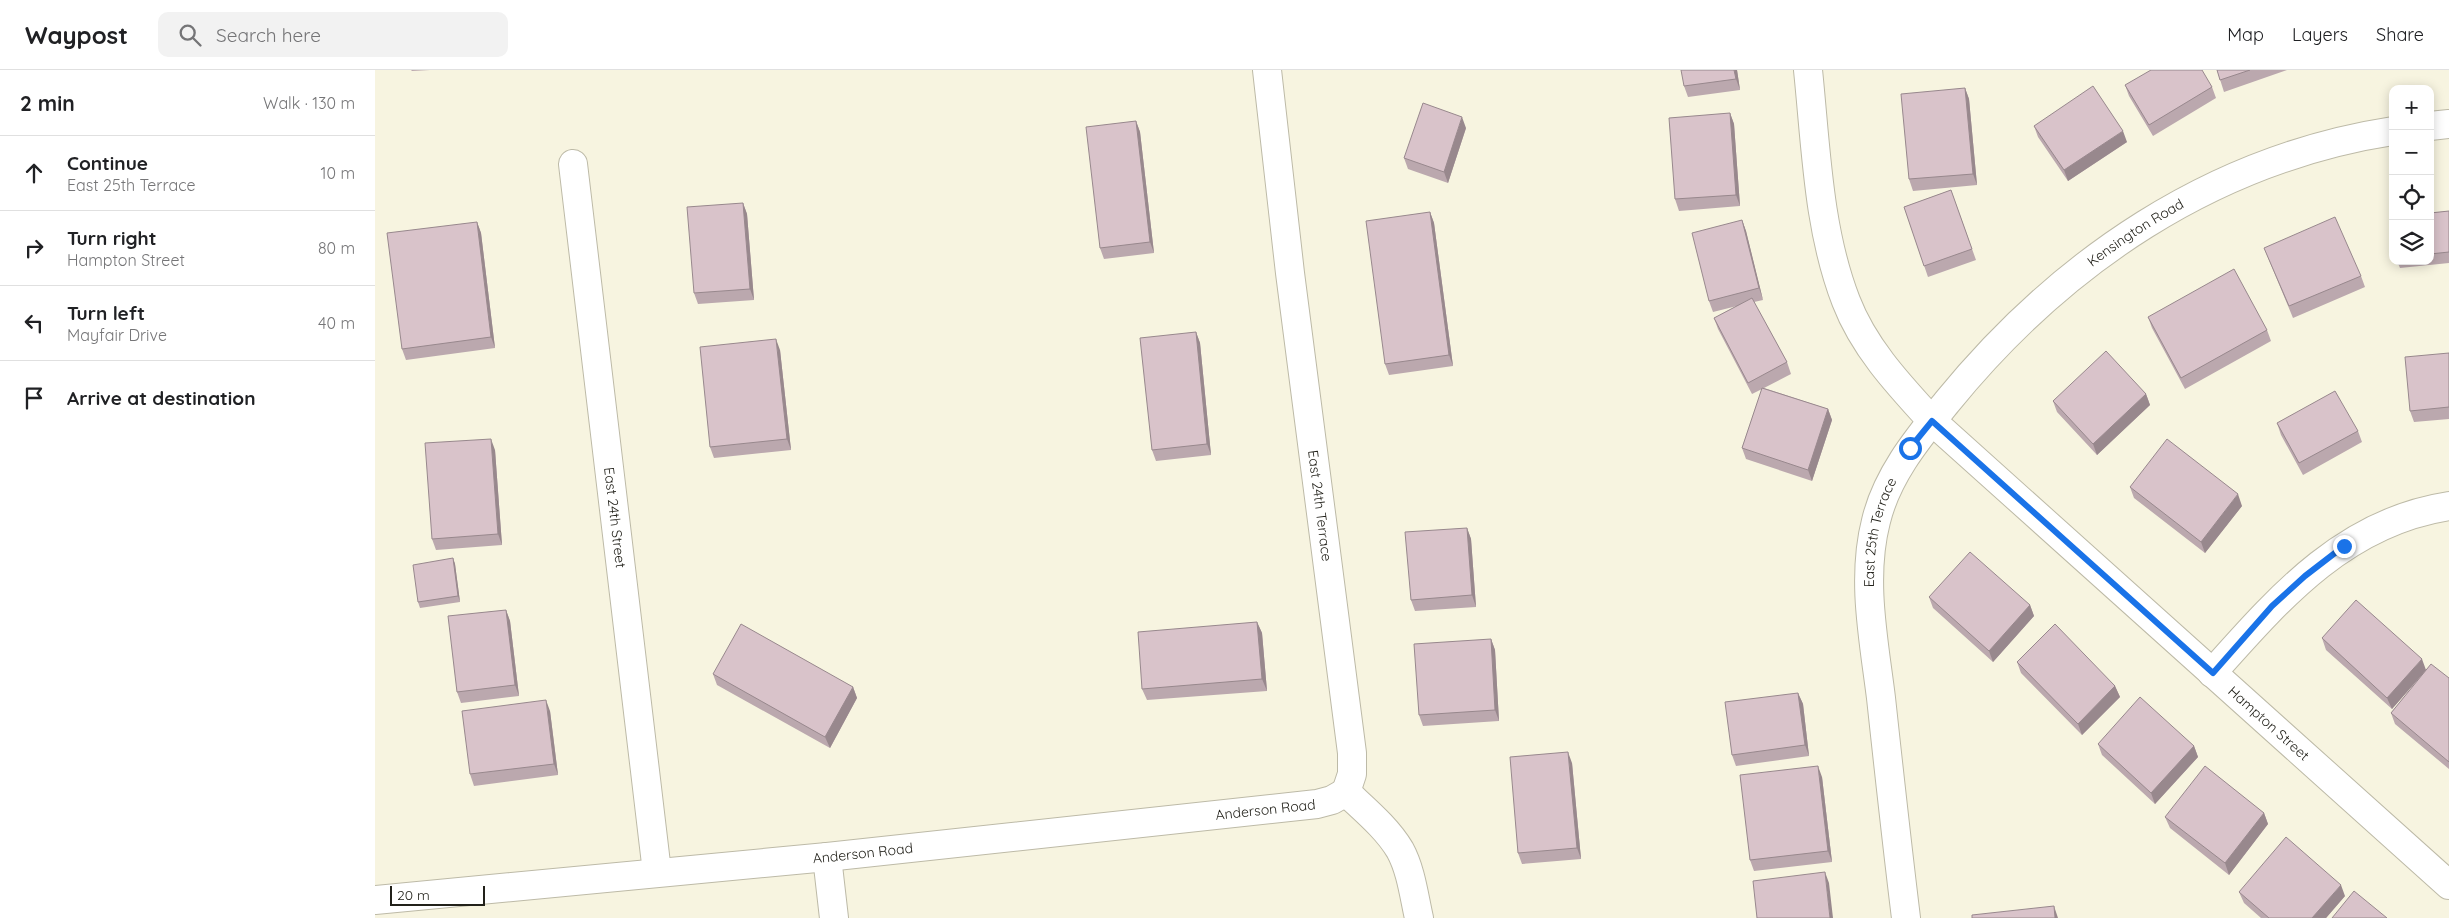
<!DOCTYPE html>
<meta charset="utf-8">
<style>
:root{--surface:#fff;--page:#f2f2f2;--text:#202124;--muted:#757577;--line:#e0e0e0}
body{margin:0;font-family:Quicksand,sans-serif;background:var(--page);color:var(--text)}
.controls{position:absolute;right:15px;top:15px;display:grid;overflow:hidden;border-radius:10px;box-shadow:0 2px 12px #0003}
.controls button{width:45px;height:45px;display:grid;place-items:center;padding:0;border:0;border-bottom:1px solid var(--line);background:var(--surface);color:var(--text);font:25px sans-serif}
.scale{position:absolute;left:15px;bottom:12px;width:95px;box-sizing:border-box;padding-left:5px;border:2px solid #22211a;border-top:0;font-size:14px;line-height:18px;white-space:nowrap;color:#22211a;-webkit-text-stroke:4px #fff;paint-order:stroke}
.stop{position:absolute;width:15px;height:15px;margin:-11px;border:4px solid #1a73e8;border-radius:50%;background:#fff}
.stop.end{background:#1a73e8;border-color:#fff;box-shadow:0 1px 5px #0008}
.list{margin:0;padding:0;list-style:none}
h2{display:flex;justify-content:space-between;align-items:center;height:65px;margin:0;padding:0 20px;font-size:21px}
h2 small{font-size:16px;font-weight:400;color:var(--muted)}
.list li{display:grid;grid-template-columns:32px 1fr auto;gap:15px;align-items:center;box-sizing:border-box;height:75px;padding:0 20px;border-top:1px solid var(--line)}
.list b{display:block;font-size:19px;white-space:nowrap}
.list p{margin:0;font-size:16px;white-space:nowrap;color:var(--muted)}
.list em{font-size:16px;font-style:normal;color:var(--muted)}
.icon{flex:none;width:28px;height:28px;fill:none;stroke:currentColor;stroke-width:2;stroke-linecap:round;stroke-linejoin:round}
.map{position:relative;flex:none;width:2074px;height:848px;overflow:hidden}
header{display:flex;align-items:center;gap:30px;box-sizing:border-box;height:70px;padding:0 25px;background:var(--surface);border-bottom:1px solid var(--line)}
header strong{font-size:24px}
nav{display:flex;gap:28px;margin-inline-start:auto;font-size:18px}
.search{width:350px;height:45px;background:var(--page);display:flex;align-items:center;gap:12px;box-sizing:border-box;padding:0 18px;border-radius:10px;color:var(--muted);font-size:19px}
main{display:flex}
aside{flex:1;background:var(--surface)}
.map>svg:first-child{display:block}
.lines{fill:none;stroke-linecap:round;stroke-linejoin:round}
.minor-casing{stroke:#bdbaa7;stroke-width:30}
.tertiary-casing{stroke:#bdbaa7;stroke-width:30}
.minor{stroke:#fff;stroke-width:28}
.tertiary{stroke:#fff;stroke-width:28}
.wall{fill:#bba8ae}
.shaded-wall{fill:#98888d}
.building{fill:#d9c3ca;stroke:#98888d}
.route{stroke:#1a73e8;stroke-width:6}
.labels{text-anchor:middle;stroke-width:5;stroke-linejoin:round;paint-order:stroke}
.street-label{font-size:14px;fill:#22211a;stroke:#fff}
</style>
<header>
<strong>Waypost</strong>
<div class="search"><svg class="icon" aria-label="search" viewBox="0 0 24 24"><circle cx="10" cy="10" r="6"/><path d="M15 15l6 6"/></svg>Search here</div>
<nav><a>Map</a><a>Layers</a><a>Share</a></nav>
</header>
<main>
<aside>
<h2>2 min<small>Walk · 130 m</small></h2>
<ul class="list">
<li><svg class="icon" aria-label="ahead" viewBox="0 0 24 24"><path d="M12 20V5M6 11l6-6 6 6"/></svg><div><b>Continue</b><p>East 25th Terrace</p></div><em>10 m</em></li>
<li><svg class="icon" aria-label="right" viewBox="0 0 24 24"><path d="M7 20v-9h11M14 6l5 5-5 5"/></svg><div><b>Turn right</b><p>Hampton Street</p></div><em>80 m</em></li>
<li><svg class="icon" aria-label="left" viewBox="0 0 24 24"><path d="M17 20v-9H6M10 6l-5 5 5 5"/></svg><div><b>Turn left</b><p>Mayfair Drive</p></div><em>40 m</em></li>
<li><svg class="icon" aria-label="arrive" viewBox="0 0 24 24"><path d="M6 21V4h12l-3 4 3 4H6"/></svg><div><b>Arrive at destination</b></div></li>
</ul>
</aside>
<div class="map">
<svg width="2074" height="848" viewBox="0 0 2074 848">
<rect width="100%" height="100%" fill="#f7f4e0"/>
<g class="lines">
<g class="minor-casing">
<g id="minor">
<path id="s1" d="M892,0l23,203 62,480v21l-6,18"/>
<path id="s2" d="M1433,0c8,77 10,159 38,231 18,47 53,84 86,120l517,464"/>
<path id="s3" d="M198,94l84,708"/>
<path d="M1837,603c67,-75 132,-151 237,-167"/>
<path d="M971,722c19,18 41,36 54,58 11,20 14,46 19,68"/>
<path d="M452,787l7,61"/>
<path id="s4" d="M0,830l452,-43 490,-53 15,-4 14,-8"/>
</g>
</g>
<g class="tertiary-casing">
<g id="tertiary">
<path d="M2055,56l19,-2"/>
<path id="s5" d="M1531,848c-9,-73 -17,-146 -25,-220 -7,-57 -20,-119 -5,-177 11,-46 42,-83 71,-119 114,-140 265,-243 446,-271"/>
</g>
</g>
<use href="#minor" class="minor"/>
<use href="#tertiary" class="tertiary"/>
</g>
<path class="wall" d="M36,0h19l-18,1z
M1362,0l3,20 -52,7 -4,-11z
M1842,0h70l-63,22z
M1750,15l87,2 4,11 -63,38 -24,-40z
M1590,18l4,11 8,86 -64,6 -4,-12z
M1355,43l4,11 6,82 -61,5 -4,-12z
M761,51l4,11 14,121 -50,6 -4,-11z
M1659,56l93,16 -59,39 -30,-44z
M1091,58l-18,55 -40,-14 -4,-11z
M1576,120l25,70 -48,17 -24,-70z
M368,133l4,11 7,86 -56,4 -4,-11z
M2074,141v52l-49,5 -3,-7h33v-48z
M1055,142l4,11 19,143 -64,9 -4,-11z
M1367,150l4,11 17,69 -9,2 33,60 4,12 -27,14 64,21 4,11 -20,61 -66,-22 -4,-11 20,-59 -10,5 -34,-65 -4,-11 23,-12 -24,6 -4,-11z
M102,152l4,11 14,115 -89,12 -4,-11z
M1889,178l97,28 4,11 -72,31z
M1773,247l119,13 4,11 -86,48 -33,-61z
M821,262l4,11 11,112 -55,6 -4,-11z
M405,280l11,100 -77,8 -4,-11z
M2074,283v66l-35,3 -4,-11z
M1771,324l4,11 -53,50 -40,-43 -4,-11z
M1902,353l81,8 4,11 -59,33 -22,-40z
M120,380l7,95 -66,5 -4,-11z
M1755,417l112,19 -37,47 -71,-55z
M1092,458l4,11 5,68 -61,4 -4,-11z
M78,488l2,6 5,38 -40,6 -2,-6z
M1554,527l101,8 4,11 -41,46 -60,-54z
M131,540l4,11 9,75 -58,7 -4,-11z
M882,552l5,11 5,58 -120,9 -5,-11z
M1947,568l104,32 23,8v91l-54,-45 -4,-11 33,-40 -32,36 -66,-59z
M1116,569l4,11 4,71 -76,5 -4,-11z
M1642,592l98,24 5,11 -38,38 -61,-62z
M338,604l140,13 4,11 -27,50 -113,-63z
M1423,623l5,11 6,52 -73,10 -4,-11z
M175,641l8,64 -84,11 -4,-12z
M1723,674l96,2 4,11 -43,47 -53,-49z
M1197,693l9,96 -59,5 -4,-11z
M1447,707l10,85 -78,9 -4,-11z
M1889,743l4,11 -39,51 -59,-47 -5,-11z
M1864,822l106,4 -19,22h-65l-17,-15z"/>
<path class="shaded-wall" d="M1359,0h3l3,20 -4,-11z
M1590,18l4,11 8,86 -4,-11z
M1355,43l4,11 6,82 -4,-11z
M1087,47l4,11 -18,55 -4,-11z
M761,51l4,11 14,121 -4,-11z
M1748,61l4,11 -59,39 -4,-11z
M368,133l4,11 7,86 -4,-11z
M1055,142l4,11 19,143 -4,-11z
M1367,150l4,11 17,69 -4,-12z
M102,152l4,11 14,115 -4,-11z
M821,262l4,11 11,112 -4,-11z
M401,269l4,11 11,100 -4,-11z
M1771,324l4,11 -53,50 -4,-11z
M1453,339l4,11 -20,61 -4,-11z
M116,369l4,11 7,95 -4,-11z
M1863,424l4,12 -37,47 -4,-11z
M1092,458l4,11 5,68 -4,-12z
M78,488l2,6 5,38 -2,-6z
M1655,535l4,11 -41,46 -4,-11z
M131,540l4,11 9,75 -4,-11z
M882,552l5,11 5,58 -5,-12z
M1116,569l4,11 4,71 -4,-11z
M2047,589l4,11 -34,39 -5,-11z
M1740,616l5,11 -38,38 -4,-11z
M478,617l4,11 -27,50 -5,-11z
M1423,623l5,11 6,52 -4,-11z
M171,630l4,11 8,64 -4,-11z
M1819,676l4,11 -43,47 -4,-11z
M1193,682l4,11 9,96 -4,-11z
M1443,696l4,11 10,85 -4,-11z
M1889,743l4,11 -39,51 -4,-12z
M1450,802l4,11 4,35h-3z
M1966,815l4,11 -19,22h-14z
M1679,836l4,12h-3z"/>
<path class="building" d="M1306,0h53l2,9 -52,7z
M1776,0h51l10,17 -63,38 -24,-40z
M1842,0h33l-30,10z
M1718,16l30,45 -59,39 -30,-44z
M1590,18l8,86 -64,5 -8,-85z
M1048,33l39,14 -18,55 -40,-14z
M1355,43l6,82 -61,4 -6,-81z
M761,51l14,121 -50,6 -14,-121z
M1576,120l21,59 -48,17 -20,-59z
M368,133l7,86 -56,4 -7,-86z
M2074,141v41l-19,2v-41z
M1055,142l19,143 -64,9 -19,-143z
M1960,147l26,59 -72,30 -25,-58z
M1367,150l17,68 -50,13 -17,-68z
M102,152l14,115 -89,12 -15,-116z
M1859,199l33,61 -86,48 -33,-61z
M1377,228l35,64 -39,21 -34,-65z
M821,262l11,112 -55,6 -12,-112z
M401,269l11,100 -77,8 -10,-100z
M1731,281l40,43 -53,50 -40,-43z
M2074,283v54l-39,4 -5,-54z
M1387,318l66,21 -20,61 -66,-22z
M1960,321l23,40 -59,32 -22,-40z
M116,369l7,95 -66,5 -7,-96z
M1792,369l71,55 -37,48 -71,-55z
M1092,458l5,67 -61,5 -6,-68z
M1595,482l60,53 -41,46 -60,-54z
M78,488l5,38 -40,6 -5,-37z
M1981,530l66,59 -35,39 -65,-60z
M131,540l9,75 -58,7 -9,-76z
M882,552l5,57 -120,10 -4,-57z
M366,554l112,63 -28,50 -112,-63z
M1680,554l60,62 -37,38 -61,-62z
M1116,569l4,71 -76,5 -5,-71z
M2056,594l18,14v84l-58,-49z
M1423,623l7,52 -73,10 -7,-53z
M1765,627l54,49 -43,47 -53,-49z
M171,630l8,64 -84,10 -8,-63z
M1193,682l9,96 -59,5 -8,-96z
M1443,696l10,85 -78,9 -10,-85z
M1830,696l59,47 -39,50 -60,-46z
M1911,767l55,48 -29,33h-43l-30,-26z
M1450,802l5,46h-73l-4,-37z
M1979,821l33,27h-55z
M1679,836l1,12h-83v-3z"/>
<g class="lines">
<path class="route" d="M1535,378l22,-27 281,252 59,-67 33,-30 39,-30"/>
</g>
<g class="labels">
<g class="street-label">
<text dy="5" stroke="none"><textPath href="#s5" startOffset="794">Kensington Road</textPath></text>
<text dy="5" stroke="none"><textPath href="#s1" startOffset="439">East 24th Terrace</textPath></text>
<text dy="5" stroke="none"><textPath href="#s3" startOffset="356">East 24th Street</textPath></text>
<text dy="5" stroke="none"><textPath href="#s5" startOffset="389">East 25th Terrace</textPath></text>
<text dy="5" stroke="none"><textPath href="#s2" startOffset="836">Hampton Street</textPath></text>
<text dy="5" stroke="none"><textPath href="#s4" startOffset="895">Anderson Road</textPath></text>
<text dy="5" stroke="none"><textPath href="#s4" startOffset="490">Anderson Road</textPath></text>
</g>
</g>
</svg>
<div class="controls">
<button>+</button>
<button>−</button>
<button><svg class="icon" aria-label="locate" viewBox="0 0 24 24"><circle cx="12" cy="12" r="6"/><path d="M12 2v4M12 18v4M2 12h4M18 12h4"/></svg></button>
<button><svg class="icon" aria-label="layers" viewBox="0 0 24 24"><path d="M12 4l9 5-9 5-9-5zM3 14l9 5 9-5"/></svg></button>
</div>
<div class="scale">20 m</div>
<div class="stop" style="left:1535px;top:378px"></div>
<div class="stop end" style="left:1969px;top:476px"></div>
</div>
</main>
